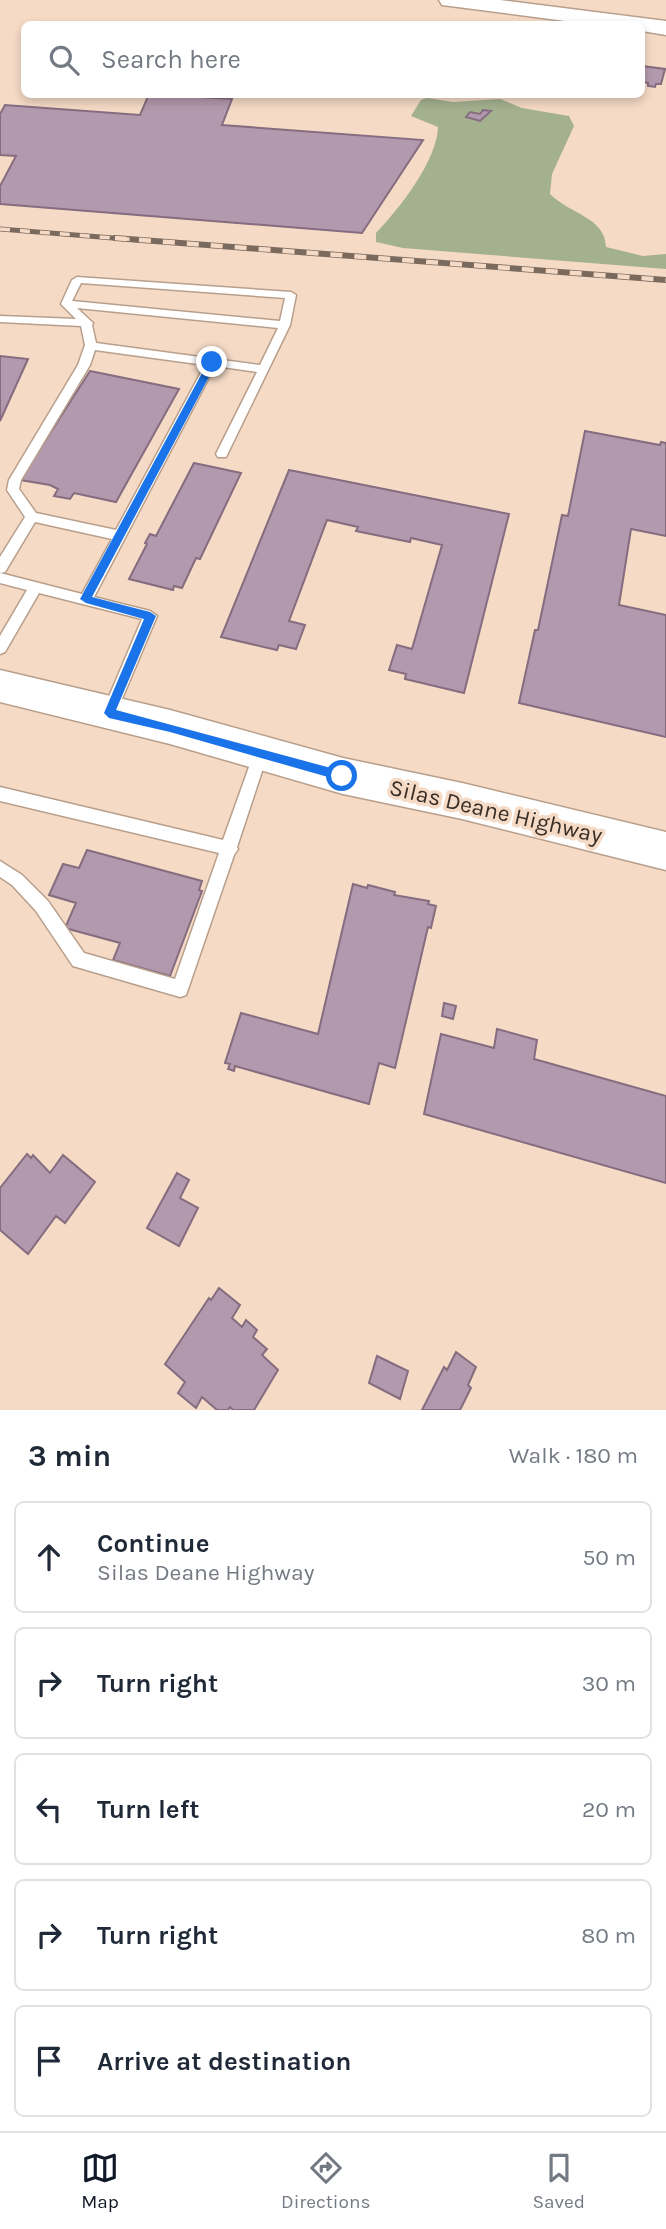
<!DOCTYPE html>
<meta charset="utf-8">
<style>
:root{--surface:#fff;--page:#f2f2f3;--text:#1f2937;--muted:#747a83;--line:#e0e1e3;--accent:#111827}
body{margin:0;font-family:Karla,sans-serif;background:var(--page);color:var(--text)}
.stop{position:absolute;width:21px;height:21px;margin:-16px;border:5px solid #1a73e8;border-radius:50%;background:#fff}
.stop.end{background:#1a73e8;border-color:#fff;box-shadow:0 2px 7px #0008}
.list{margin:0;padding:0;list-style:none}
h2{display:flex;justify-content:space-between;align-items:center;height:91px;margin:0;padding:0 28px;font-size:30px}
h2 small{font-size:23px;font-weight:400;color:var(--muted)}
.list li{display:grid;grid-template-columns:46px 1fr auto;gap:21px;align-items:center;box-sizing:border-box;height:112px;margin:0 14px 14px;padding:0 14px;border:2px solid var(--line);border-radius:10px}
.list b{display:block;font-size:26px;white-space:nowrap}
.list p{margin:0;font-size:23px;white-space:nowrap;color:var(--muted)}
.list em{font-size:23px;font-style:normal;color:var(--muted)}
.icon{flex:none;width:38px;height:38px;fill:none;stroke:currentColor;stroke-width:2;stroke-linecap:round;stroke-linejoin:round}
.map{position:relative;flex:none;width:666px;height:1410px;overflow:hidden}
.search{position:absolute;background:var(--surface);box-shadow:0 4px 10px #0003;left:21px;right:21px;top:21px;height:77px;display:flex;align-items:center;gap:18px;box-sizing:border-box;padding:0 24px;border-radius:10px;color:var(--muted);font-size:26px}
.sheet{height:721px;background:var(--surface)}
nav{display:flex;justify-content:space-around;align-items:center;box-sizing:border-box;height:98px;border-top:2px solid var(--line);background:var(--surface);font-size:19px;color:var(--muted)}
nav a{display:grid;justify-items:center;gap:4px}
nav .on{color:var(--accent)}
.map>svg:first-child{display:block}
.forest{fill:#a4b18f}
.building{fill:#b399ad;stroke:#856c7f;stroke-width:2}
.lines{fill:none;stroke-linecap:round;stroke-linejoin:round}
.lane-casing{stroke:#b89f8b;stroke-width:3}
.secondary-casing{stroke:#b89f8b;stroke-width:3}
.primary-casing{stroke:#b89f8b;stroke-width:3}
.lane{fill:#fff;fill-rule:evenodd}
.secondary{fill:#fff;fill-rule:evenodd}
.primary{fill:#fff;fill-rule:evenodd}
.rail-far1-casing{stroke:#7a6a5e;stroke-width:5}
.rail-casing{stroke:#7a6a5e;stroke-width:6}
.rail-far1{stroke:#f5dac6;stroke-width:3.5;stroke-dasharray:10;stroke-linecap:butt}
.rail{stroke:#f5dac6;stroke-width:4.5;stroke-dasharray:12;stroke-linecap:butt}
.route{fill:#1a73e8}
.labels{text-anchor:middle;stroke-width:7;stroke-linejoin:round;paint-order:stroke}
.street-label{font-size:23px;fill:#382e26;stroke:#f5dac6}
</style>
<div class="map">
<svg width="666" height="1410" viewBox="0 0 666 1410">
<rect width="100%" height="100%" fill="#f5dac6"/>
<path class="forest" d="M427,98l26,4 47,-3 22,9 47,8 5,10 -22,48 -2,20c21,21 55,23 56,53l37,9 23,-2v15l-263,-21 -27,-6v-9c23,-24 61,-72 62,-106l-27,-11 10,-16z"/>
<path class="building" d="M642,66l23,3 -4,15h-5l-1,3 -7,-1v-3l-6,-1z
M149,94l83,5 -10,26 201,15 -61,93 -362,-29v-18l16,-30 -16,-1v-41l5,-9 135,10z
M483,110l8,1 -11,10 -14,-4 4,-5 10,2z
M0,356l28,3 -28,62z
M90,371l89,18 -63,113 -42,-9 -4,6 -16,-3 4,-7 -8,-4 -30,-5z
M585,431l75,14 1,-3 5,1v93l-35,-7 -12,76 47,10v122l-147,-34 16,-73h3l24,-115 6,1z
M194,463l47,10 -41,86 -4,-1 -14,30 -8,-2 -1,4 -44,-11 18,-35 -2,-1 5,-9 6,2z
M289,470l220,44 -45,179 -59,-14 1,-5 -17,-4 8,-25 15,4 30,-104 -31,-7 -1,4 -54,-11 2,-4 -31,-7 -38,101 16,4 -9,24 -17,-4 -2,5 -56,-13z
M87,850l115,31 -3,9 3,1 -32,85 -57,-16 7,-17 -55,-15 11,-25 -27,-8 14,-31 16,4z
M353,884l14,4 1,-3 27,7 -1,3 35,6 -1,3 8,2 -5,22 -3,-1 -33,141 -16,-5 -10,41 -134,-38 -1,5 -6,-2 2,-5 -5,-1 16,-50 77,21z
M444,1003l12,3 -3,13 -11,-3z
M497,1029l40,11 -3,19 132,37v87l-242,-69 17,-80 53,14z
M27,1154l4,4 2,-3 17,18 13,-18 32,27 -30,41 -9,-7 -28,38 -28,-24v-42z
M177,1173l12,7 -9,18 18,10 -19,38 -32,-18z
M219,1288l21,17 -8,13 10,9 4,-7 11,10 -4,7 14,12 -5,6 16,15 -24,40h-21l-3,-3 -2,3h-11l-15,-13 -6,11 -18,-15 7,-11 -20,-18 44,-66 2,2z
M456,1352l20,15 -8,18 3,3 -11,22h-38l22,-43 3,3z
M377,1356l31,15 -8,28 -31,-16z"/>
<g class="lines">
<g class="lane-casing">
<path id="lane" d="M77,277l214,15 5,3 -6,30 -64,132h-8l-2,-3 41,-82 -42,-6 -121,231 56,14 7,5 -41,97 -2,4 -5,2 -5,-2 -2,-4 40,-94 -103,-26 -34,59 -5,2v-18l27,-46 -27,-7v-10l82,21 30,-55 -77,-17 -30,50 -5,1v-16l25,-40 -18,-27 2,-10 69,-115 7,-20 -4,-19 -81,-4v-6l76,3 -15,-15 11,-24zM81,283l204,15 -5,23 -208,-20zM77,308l201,20 -18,37 -164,-22 -4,-18 1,-2zM95,350l110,15 -89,165 -80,-17 -17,-24 2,-9 69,-115z
M261,747l5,2 2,4 -31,94 1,2 -4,6 -48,140 -6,2 -107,-31 -37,-55 -24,-26 -12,-8v-16l22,14 26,26 36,52 91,26 44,-126 -219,-52v-14l223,53 31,-87 2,-4z"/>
</g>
<g class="secondary-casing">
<path id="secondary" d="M439,0h61l166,21v14l-24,-4v-7h-54l-138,-18 -8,-1z"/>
</g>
<g class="primary-casing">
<path id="primary" d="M0,670l170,40 173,48 119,25 204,49v38l-204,-51 -119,-25 -173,-50 -170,-42z"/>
</g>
<use href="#lane" class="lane"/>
<use href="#secondary" class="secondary"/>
<use href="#primary" class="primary"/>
<g class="rail-far1-casing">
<path id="rail-far1" d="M0,229l138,11"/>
</g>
<g class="rail-casing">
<path id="rail" d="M115,238l551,42"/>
</g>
<use href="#rail-far1" class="rail-far1"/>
<use href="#rail" class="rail"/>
</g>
<path class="route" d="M212,359l5,3 -125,235 58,15 6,4 -40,94 226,61 6,5 -6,5 -172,-49 -61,-14 -5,-5 40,-94 -58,-16 -6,-4 128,-237z"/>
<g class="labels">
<g class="street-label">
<text transform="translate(496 811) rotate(13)" y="8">Silas Deane Highway</text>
</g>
</g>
</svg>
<div class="stop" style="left:342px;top:776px"></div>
<div class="stop end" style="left:212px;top:362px"></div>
<div class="search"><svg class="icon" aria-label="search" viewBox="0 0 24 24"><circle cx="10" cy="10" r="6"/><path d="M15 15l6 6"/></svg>Search here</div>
</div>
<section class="sheet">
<h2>3 min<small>Walk · 180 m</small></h2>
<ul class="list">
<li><svg class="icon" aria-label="ahead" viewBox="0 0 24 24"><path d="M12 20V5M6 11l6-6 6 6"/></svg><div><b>Continue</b><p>Silas Deane Highway</p></div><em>50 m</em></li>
<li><svg class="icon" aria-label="right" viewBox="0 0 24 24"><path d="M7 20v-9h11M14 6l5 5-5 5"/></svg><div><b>Turn right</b></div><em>30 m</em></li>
<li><svg class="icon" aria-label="left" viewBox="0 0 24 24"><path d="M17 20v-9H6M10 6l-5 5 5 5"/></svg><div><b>Turn left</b></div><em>20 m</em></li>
<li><svg class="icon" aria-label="right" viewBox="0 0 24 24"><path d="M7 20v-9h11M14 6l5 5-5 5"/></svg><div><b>Turn right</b></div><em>80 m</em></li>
<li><svg class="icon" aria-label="arrive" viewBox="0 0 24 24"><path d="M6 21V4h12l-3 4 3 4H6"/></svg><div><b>Arrive at destination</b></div></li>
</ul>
</section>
<nav>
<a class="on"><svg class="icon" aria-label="map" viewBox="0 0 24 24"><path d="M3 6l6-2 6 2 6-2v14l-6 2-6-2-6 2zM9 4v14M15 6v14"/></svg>Map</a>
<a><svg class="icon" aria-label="directions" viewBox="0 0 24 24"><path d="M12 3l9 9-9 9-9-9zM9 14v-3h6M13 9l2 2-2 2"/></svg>Directions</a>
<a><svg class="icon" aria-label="saved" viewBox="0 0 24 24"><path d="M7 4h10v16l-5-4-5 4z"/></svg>Saved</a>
</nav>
